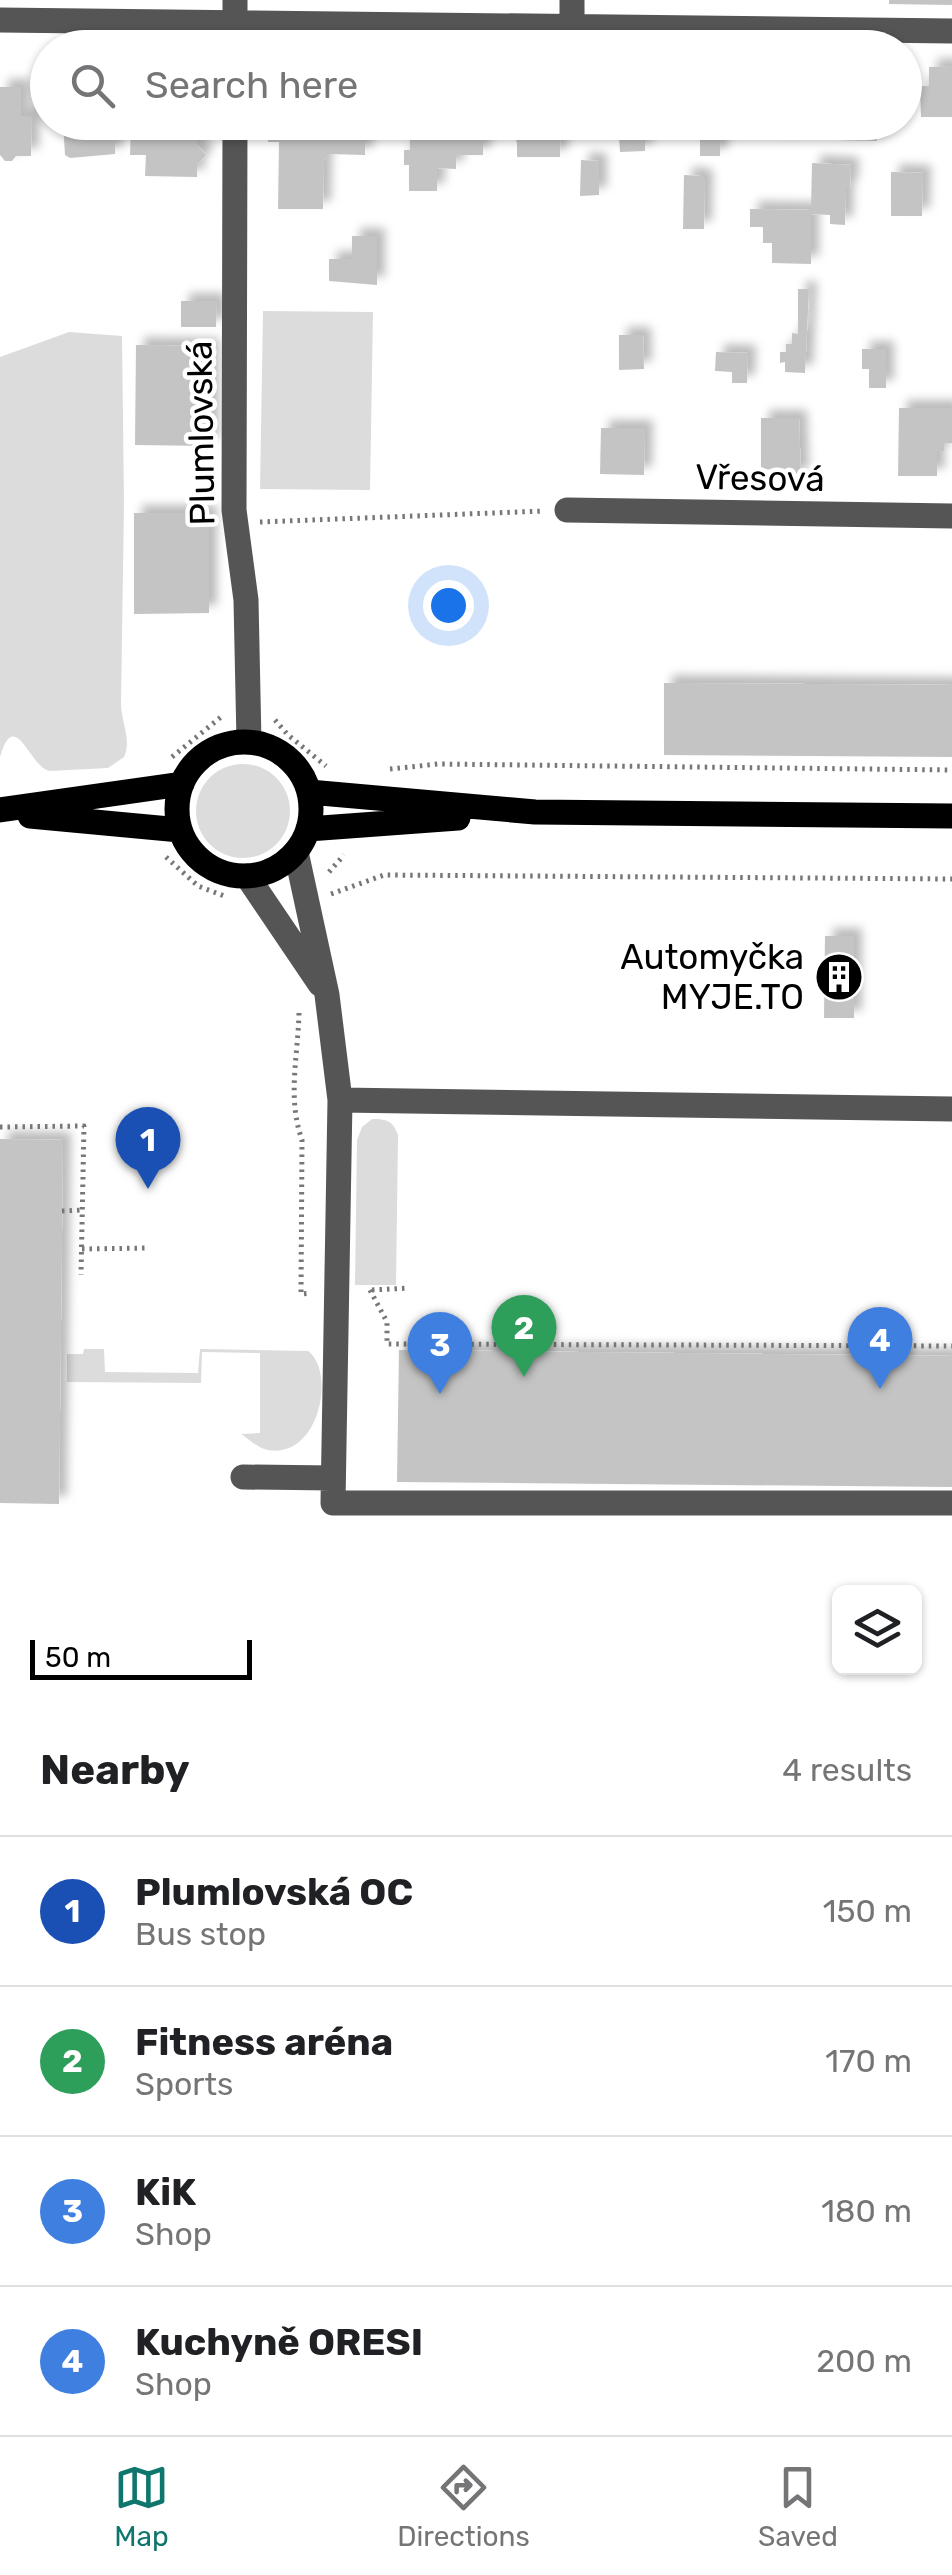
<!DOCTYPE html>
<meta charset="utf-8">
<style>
:root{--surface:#fff;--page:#f2f2f2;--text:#202124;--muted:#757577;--line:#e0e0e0;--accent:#0f766e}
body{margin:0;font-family:Rubik,sans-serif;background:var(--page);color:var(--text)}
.controls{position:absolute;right:30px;bottom:30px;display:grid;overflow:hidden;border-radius:15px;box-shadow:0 2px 8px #0004}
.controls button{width:90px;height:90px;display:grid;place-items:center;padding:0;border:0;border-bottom:2px solid var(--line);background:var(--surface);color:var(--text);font:50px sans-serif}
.scale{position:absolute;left:30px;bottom:25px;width:222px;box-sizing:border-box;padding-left:10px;border:5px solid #000;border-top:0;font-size:28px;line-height:35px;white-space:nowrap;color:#000;-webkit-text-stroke:8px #fff;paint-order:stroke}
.you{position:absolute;left:448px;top:605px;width:35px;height:35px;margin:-25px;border:8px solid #fff;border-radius:50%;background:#1a73e8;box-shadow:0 0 0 15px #1a73e833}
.badge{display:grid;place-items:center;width:65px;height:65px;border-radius:50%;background:var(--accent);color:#fff;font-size:32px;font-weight:700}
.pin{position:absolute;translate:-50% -82px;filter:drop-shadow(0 2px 5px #0008)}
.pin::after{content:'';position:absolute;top:52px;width:35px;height:30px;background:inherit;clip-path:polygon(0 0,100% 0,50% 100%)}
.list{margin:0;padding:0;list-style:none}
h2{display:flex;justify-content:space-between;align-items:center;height:130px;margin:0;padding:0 40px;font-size:42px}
h2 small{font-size:32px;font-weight:400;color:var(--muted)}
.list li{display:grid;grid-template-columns:65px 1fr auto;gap:30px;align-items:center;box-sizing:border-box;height:150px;padding:0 40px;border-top:2px solid var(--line)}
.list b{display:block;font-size:38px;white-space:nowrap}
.list p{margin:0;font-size:32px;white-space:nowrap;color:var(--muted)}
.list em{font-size:32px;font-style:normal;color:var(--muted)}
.icon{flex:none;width:55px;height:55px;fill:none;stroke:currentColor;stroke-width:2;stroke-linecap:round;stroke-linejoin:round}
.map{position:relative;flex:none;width:952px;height:1705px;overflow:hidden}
.search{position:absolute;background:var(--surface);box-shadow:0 2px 8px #0004;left:30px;right:30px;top:30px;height:110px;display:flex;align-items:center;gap:25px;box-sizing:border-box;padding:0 35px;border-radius:55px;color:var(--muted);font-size:38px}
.sheet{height:730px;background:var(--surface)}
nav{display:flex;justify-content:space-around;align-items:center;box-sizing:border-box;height:140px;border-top:2px solid var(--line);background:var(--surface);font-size:28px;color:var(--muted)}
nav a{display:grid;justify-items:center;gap:5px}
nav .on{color:var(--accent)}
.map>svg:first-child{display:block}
.green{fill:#dcdcdc}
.building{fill:#c4c4c4;filter:url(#shadow)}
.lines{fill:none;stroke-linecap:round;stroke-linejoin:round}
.path{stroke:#777;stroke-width:5;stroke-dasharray:2.5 5;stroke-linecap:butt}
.minor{stroke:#555;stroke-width:25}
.major{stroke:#000;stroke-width:25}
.labels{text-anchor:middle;stroke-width:9;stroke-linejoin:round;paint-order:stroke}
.street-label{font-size:35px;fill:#000;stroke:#fff}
.poi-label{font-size:35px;fill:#000;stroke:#fff;text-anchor:end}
</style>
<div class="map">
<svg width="952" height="1705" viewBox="0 0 952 1705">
<defs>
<filter id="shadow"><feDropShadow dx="8" dy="-8" stdDeviation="5" flood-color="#0004"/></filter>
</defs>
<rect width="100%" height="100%" fill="#fff"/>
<path class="green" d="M263,311l110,1 -3,178 -110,-1z
M69,332l53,4 2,167 -3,200c0,19 11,37 3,54l-16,11 -59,3c-20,-5 -34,-65 -49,-14v-400z
M196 811a47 47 0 1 1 94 0a47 47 0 1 1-94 0Z
M372,1119c15,0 21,2 26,16l-2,150h-41l2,-145 5,-13z
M84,1349h20l1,23 93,1 2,-24 108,2c28,20 12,108 -40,99 -11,-2 -19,-11 -27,-16l19,-1v-80l-58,-1 -1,31 -134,-1v-28h16z"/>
<path class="building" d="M889,0h63v5l-63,-1z
M952,66v51h-31l-1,-31h9v-19z
M0,87h21v29h11l-1,40h-15l-4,5h-7l-5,-6z
M63,122l52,4v28l-45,4 -5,-3z
M268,122h97v33l-35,-1 -6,6 -1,49h-45l1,-67h-11z
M404,122l79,3v30h-27v14l-19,-1v23h-28v-26h-5v-15h6v-13h-6z
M511,122h50l-1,35h-43v-14z
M591,122h82v14l-28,1v14l-25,1 -1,-15 -28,1z
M700,122h97v8h-7l1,10 -70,-6 -1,22h-20z
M829,122h48v19l-41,-1v-7h-7z
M131,126h52v6l14,1v12l9,10 -9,10v12l-52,-1 1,-21h-16z
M581,160l18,1v34l-19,1z
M812,163l39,2 -1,23h-4l-1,37 -15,-1v-9l-19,-1v50l-39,-1v-20h-9v-16h-13v-18l61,1z
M891,172l32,1 -1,43h-31z
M684,175l17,1 4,4 -1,49h-21z
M352,236h25v49l-48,-4v-22h23z
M798,289h11l-4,84 -20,-1v-10l-5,1v-11h6v-8h6v-11l6,1z
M181,301h36l-1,26h-35z
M619,335h24l1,34 -25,1z
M136,345l75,1v100l-76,-1z
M862,349h24v39h-17v-19h-7z
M716,352l32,1 -1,30h-15v-11l-17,-1z
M899,408h53v35h-8v8h-7v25h-39z
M761,418h38l2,59h-20l1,-7 -21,-1z
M601,428h44l-1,47 -44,-1z
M134,513h75v100l-75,1z
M664,683l288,2v72l-288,-2z
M825,936h29v82h-30z
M0,1139l63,1 -4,364 -59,-1z
M399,1350l553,6v131l-555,-5z"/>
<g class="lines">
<path class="path" d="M260,522l284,-11
M275,720l13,15 38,31
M172,757l49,-40
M390,769l48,-5 514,6
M166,857l32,29 29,11
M329,872l15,-17
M331,894l53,-19 568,4
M299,1013c-1,43 -12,85 3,127l-1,154 10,-1
M0,1127l84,-1 -3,149
M62,1211l20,-1
M82,1249l66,-1
M370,1290l17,32v22l565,2
M372,1290l37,-2"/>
<path class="minor" d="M572,0v28
M0,20l952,11
M235,48v-48
M235,122l-1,388 12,90 3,142
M567,510l385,6
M296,852l31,143 13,105 -7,403h619
M247,876l73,108
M340,1100l612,9
M243,1477l90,1"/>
<path class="major" d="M177 809a67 67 0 1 1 134 0a67 67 0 1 1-134 0Z
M309,792l226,20 417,4
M0,810l182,-26
M30,816l150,14
M308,829l150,-11"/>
</g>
<defs>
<g id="building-disc" transform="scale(2.5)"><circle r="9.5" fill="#000" stroke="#fff"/><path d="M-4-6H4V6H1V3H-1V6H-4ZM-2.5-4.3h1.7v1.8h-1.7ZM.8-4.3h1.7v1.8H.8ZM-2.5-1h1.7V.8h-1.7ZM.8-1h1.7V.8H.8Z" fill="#fff"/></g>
</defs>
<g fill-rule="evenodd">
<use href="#building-disc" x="839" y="977"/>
</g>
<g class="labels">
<g class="street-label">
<text transform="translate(201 433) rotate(-91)" y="12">Plumlovská</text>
<text transform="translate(760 478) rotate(1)" y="12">Vřesová</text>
</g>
<g class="poi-label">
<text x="804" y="969">Automyčka<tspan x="804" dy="40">MYJE.TO</tspan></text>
</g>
</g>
</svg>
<div class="controls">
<button><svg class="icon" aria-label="layers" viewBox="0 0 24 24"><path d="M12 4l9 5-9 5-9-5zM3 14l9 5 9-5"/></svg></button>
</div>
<div class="scale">50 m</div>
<div class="you"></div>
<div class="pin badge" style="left:148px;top:1189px;background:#1a4fb4">1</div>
<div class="pin badge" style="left:524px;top:1377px;background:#2e9e5b">2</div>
<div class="pin badge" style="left:440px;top:1394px;background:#3f7fe0">3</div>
<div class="pin badge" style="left:880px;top:1389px;background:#3f7fe0">4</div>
<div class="search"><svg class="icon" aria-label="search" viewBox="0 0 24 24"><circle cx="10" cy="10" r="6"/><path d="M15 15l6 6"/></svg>Search here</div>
</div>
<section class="sheet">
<h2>Nearby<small>4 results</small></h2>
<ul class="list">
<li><span class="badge" style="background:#1a4fb4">1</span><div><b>Plumlovská OC</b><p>Bus stop</p></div><em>150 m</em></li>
<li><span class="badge" style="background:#2e9e5b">2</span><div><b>Fitness aréna</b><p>Sports</p></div><em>170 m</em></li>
<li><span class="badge" style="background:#3f7fe0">3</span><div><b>KiK</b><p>Shop</p></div><em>180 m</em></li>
<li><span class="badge" style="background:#3f7fe0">4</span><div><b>Kuchyně ORESI</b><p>Shop</p></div><em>200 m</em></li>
</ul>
</section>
<nav>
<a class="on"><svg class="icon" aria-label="map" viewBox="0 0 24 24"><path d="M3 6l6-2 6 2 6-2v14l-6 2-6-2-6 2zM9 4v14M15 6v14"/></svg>Map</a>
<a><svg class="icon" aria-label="directions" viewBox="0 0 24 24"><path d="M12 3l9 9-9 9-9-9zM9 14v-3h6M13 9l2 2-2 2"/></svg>Directions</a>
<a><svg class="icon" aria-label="saved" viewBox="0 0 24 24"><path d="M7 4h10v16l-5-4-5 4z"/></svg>Saved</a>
</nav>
